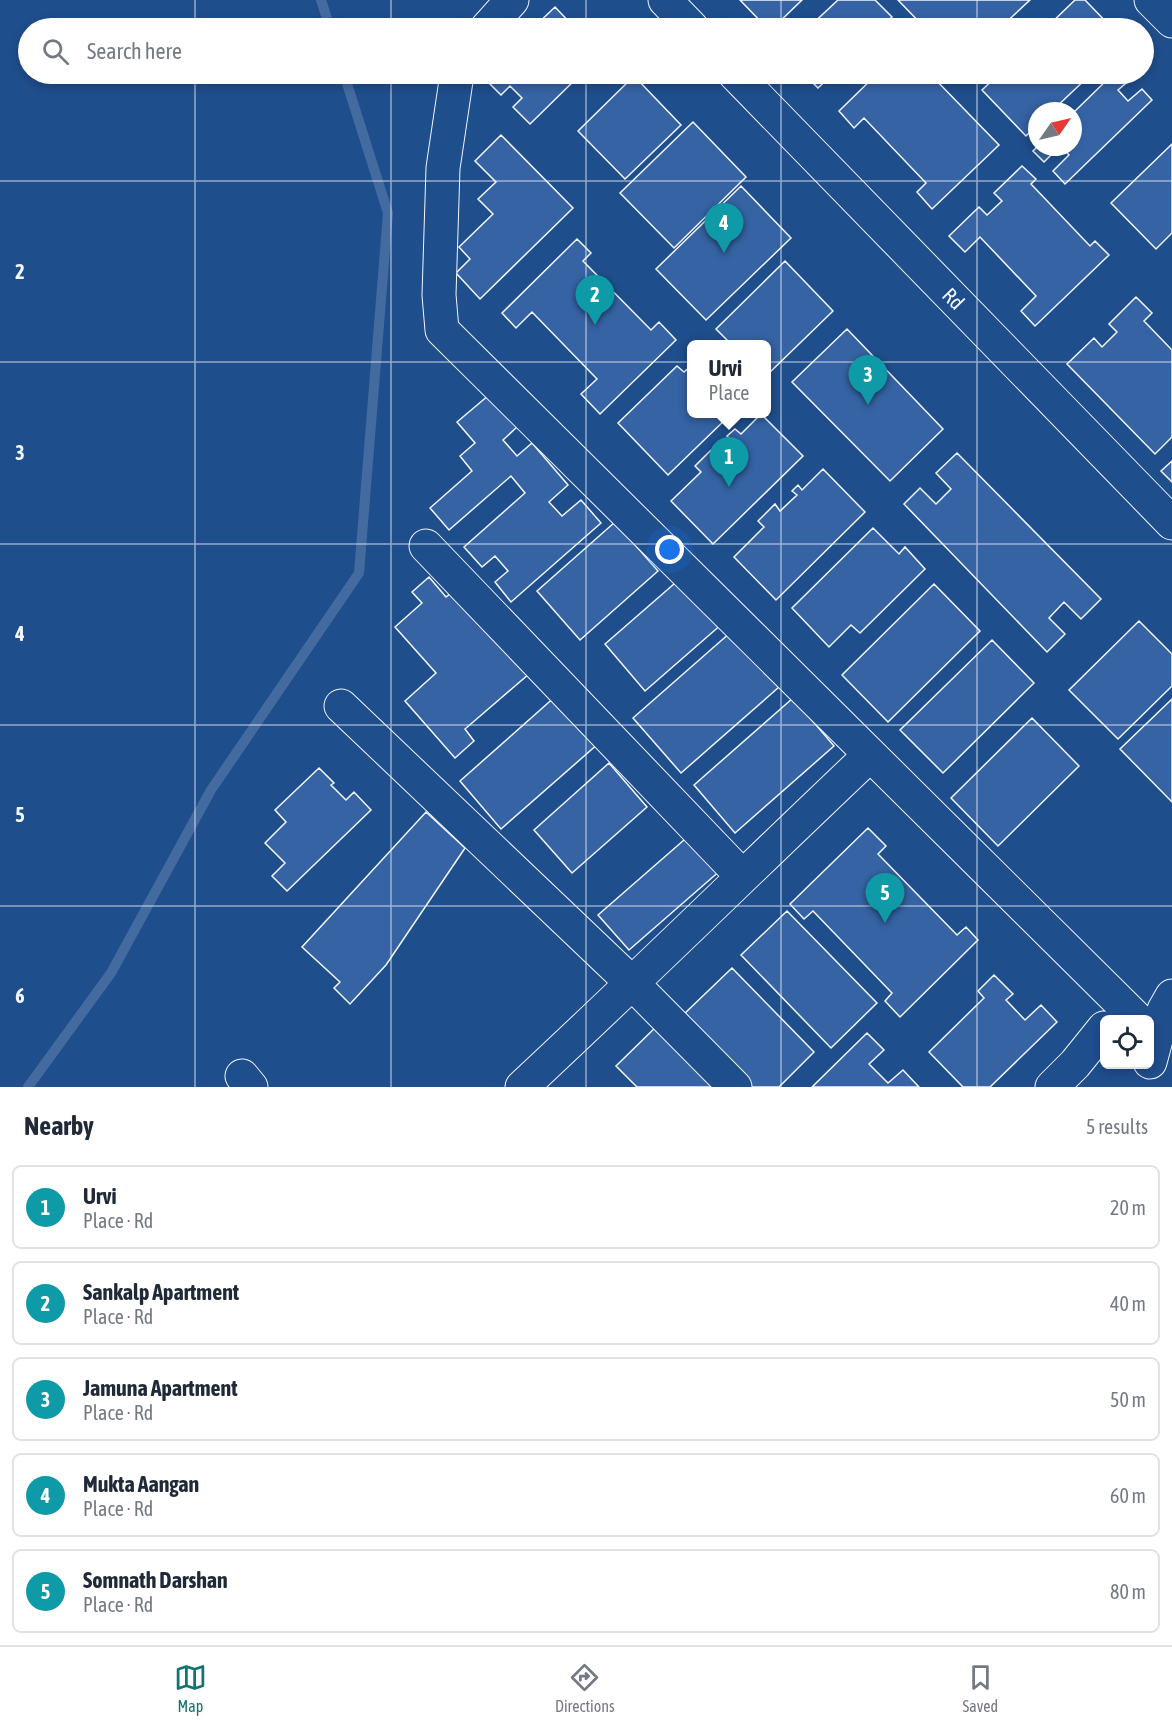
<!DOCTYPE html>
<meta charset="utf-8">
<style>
:root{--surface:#fff;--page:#f6f6f7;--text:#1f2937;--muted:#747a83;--line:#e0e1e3;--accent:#0f766e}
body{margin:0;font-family:"Asap Condensed",sans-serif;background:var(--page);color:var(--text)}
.controls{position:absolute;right:18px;bottom:18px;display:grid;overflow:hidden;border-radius:9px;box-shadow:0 3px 9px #0003}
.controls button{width:54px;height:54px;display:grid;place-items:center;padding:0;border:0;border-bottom:2px solid var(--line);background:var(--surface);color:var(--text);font:30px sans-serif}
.compass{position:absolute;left:1028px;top:102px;width:54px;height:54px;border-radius:50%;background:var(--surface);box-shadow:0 3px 9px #0003;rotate:56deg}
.you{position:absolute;left:670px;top:550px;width:21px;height:21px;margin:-15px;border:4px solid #fff;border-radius:50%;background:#1a73e8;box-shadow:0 0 0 9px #1a73e833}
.badge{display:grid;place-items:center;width:39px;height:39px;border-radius:50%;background:var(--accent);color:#fff;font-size:20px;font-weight:700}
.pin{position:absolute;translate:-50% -50px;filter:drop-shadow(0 2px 3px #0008)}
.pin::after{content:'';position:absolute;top:32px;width:21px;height:18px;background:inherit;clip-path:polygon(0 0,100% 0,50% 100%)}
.popup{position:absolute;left:687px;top:340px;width:84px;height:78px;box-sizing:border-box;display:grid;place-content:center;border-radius:9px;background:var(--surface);filter:drop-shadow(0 2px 4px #0005);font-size:20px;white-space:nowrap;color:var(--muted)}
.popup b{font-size:22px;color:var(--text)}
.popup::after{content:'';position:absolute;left:50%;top:100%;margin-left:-12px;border:12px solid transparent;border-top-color:var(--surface)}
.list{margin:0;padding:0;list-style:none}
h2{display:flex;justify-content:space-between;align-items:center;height:78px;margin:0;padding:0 24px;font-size:26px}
h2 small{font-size:20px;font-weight:400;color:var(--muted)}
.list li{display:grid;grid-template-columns:39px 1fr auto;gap:18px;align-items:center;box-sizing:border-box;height:84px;margin:0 12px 12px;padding:0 12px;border:2px solid var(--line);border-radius:9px}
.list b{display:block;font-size:22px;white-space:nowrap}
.list p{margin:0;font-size:20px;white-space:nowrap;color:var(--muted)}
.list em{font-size:20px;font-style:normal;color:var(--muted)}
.icon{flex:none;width:33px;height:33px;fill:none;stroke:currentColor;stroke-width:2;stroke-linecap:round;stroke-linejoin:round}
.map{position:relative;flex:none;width:1172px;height:1087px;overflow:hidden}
.search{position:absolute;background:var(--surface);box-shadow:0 3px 9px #0003;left:18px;right:18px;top:18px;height:66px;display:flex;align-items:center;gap:15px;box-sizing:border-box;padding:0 21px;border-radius:33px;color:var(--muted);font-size:22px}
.sheet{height:558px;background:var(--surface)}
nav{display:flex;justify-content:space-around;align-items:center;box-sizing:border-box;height:84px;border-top:2px solid var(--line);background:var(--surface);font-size:16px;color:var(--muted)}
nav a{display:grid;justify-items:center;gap:3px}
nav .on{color:var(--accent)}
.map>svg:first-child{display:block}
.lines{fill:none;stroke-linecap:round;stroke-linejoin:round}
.stream{stroke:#446ba0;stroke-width:10}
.building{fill:#3563a3;stroke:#f2f6ff;stroke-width:1.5}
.minor-casing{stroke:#f2f6ff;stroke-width:35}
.minor{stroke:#1f4e8c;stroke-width:33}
.grid{fill:none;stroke:#f2f6ff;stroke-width:1.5;stroke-opacity:0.55}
.labels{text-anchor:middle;stroke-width:4.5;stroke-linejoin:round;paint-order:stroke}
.street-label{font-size:21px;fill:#f2f6ff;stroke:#1f4e8c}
.grid-label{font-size:20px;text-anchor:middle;font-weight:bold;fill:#f2f6ff;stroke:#1f4e8c;stroke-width:4.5;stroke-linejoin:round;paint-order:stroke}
</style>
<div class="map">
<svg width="1172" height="1087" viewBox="0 0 1172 1087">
<rect width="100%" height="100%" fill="#1f4e8c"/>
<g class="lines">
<path class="stream" d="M321,0l9,28
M28,1087l83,-114 100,-183 148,-217 29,-360 -44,-139"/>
</g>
<path class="building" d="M740,0h62l-29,28h-6z
M838,0h37l17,17 -12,11h-72z
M898,0h132l-30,28h-75z
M1075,0h10l27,28h-66z
M555,7l20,21h-42z
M487,74h94l-51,50 -17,-17 9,-9 -12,-12 -9,9 -18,-18z
M804,74h29l-15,14z
M877,74h53l69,71 -67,64 -15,-17 9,-9 -62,-65 -10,10 -15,-17z
M999,74h92l-39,37h-15v14l-11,11 -44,-46z
M1113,74h14l5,4 -14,12 10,11 14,-12 10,11 -87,84 -12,-13 16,-16 -7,-8h11v-34z
M634,76l47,49 -56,54 -47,-48z
M693,122l53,55 -72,71 -54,-55z
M501,135l72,73 -93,91 -24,-26 14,-14 -11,-12 34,-33 -15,-15 18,-17 -21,-21z
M1172,144v89l-16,16 -45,-46z
M1037,147h22l-15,15 -11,-11z
M1022,166l14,13 -5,5 59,62 5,-5 14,14 -74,71 -14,-15 15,-15 -56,-59 -15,15 -16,-16 30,-29 8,8 15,-14 -8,-8z
M741,186l50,52 -85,82 -50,-51z
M577,239l14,14 -8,8 68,69 8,-8 17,18 -76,74 -19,-20 16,-15 -65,-67 -16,16 -14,-15z
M785,261l48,50 -67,65v-32h-35l-15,-15z
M1136,297l16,16 -8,8 28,29v87l-17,17 -88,-90 27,-26 8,9 15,-15 -8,-8z
M847,329l96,100 -53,52 -98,-99z
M692,365v49h39l-63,61 -50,-52 59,-57 7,6z
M489,395l28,32 -14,13 14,16 15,-13 36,42 -19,17 13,14 19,-16 20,23 -90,79 -16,-20 13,-11 -13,-15 -13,11 -18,-20 61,-54 -14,-17 -62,54 -19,-22 42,-37 -12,-15 15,-13 -18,-21z
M761,414l42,42 -90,88 -42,-43 30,-29 -6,-6 16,-16 6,7 15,-16 -5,-5 8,-7 6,5z
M957,453l144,146 -20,20 -17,-17 -15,16 16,16 -18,18 -143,-148 16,-16 16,16 15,-15 -15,-16z
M1172,461v21l-11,-11z
M823,469l42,43 -89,88 -42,-43 30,-30 -6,-6 17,-17 5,7 17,-16 -5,-4 6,-6 4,5z
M615,522l43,49 -78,69 -43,-49z
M873,528l26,26 6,-7 20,22 -65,64 -9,-8 -22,22 -37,-39z
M429,577l17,20 9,-7 74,84 -64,55 9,12 -19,17 -50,-57 31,-28 -41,-46 27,-24 -10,-11z
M682,577l41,46 -78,68 -40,-47z
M934,584l46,47 -92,91 -46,-47z
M1139,621l33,33v32l-54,53 -49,-49z
M731,632l48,55 -98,86 -48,-55z
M992,640l42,43 -91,90 -43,-43z
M557,695l42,48 -98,86 -41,-48z
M793,698l41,48 -99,87 -41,-48z
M1172,699v103l-52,-53z
M1032,718l47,48 -81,80 -47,-48z
M609,763l38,44 -75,66 -38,-43z
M319,768l15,15 -3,2 15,15 8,-8 17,18 -84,81 -15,-15 13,-13 -20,-20 21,-21 -11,-12z
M426,812l39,36 -79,117 -36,39 -16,-16 6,-6 -38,-35z
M868,828l18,18 -8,8 79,81 9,-8 12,13 -78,77 -15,-16 7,-8 -79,-82 -9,8 -14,-15z
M692,833l30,36 -93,81 -31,-35z
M787,911l90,92 -46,45 -90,-93z
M732,968l82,84 -35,35h-27l-69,-72z
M994,975l19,19 -7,6 19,20 16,-15 16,17 -67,65h-27l-34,-35 55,-54 -6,-7z
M662,1021l63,66h-88l-21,-21z
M867,1033l17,17 -15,14 19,19 15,-13 16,17h-107z"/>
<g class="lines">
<g class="minor-casing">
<path id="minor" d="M665,0l27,28
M1151,0l21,21
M487,28l25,-28
M457,74l-14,94 -4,127 3,35 696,690
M735,74l437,449
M426,546l316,330
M341,706l292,278 102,103
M1150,1062l14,-52 8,-14
M242,1076l9,11
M522,1087c117,-109 232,-222 348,-332
M1052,1087l23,-23 29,-36"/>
</g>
<use href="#minor" class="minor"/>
</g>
<path class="grid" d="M195,0v28M391,0v28M586,0v28M781,0v28M977,0v28M195,74v1013M391,74v1013M586,74v1013M781,74v1013M977,74v1013M0,181h1172M0,362h1172M0,544h1172M0,725h1172M0,906h1172"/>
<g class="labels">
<g class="street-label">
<text transform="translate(953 299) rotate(46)" y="7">Rd</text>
</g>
</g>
<g class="grid-label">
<text x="20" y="279">2</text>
<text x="20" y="460">3</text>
<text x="20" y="641">4</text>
<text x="20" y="822">5</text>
<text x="20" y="1003">6</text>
</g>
</svg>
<div class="controls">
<button><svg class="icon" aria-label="locate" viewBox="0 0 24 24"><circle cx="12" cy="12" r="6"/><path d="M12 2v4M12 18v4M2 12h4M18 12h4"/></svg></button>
</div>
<svg class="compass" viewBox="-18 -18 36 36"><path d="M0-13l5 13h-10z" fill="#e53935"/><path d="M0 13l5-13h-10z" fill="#747a83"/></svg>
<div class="you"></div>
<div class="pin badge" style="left:729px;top:487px;background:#0f9aa8">1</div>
<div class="popup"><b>Urvi</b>Place</div>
<div class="pin badge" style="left:595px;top:325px;background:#0f9aa8">2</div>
<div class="pin badge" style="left:868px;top:405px;background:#0f9aa8">3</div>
<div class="pin badge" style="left:724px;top:253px;background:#0f9aa8">4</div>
<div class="pin badge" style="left:885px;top:923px;background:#0f9aa8">5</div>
<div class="search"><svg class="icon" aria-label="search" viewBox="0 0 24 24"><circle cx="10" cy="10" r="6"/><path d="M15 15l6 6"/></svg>Search here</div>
</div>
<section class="sheet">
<h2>Nearby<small>5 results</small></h2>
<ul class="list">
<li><span class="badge" style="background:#0f9aa8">1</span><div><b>Urvi</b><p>Place · Rd</p></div><em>20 m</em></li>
<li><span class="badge" style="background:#0f9aa8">2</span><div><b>Sankalp Apartment</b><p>Place · Rd</p></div><em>40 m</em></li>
<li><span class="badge" style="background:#0f9aa8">3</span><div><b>Jamuna Apartment</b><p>Place · Rd</p></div><em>50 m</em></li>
<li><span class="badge" style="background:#0f9aa8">4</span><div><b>Mukta Aangan</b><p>Place · Rd</p></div><em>60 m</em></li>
<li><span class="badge" style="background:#0f9aa8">5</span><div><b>Somnath Darshan</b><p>Place · Rd</p></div><em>80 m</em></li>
</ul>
</section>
<nav>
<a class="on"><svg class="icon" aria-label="map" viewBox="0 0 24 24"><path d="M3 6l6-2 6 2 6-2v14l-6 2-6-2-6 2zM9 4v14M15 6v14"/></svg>Map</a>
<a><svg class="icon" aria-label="directions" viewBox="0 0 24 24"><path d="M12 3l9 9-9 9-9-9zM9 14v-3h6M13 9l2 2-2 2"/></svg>Directions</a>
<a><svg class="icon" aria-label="saved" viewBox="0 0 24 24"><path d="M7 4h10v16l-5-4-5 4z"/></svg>Saved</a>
</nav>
